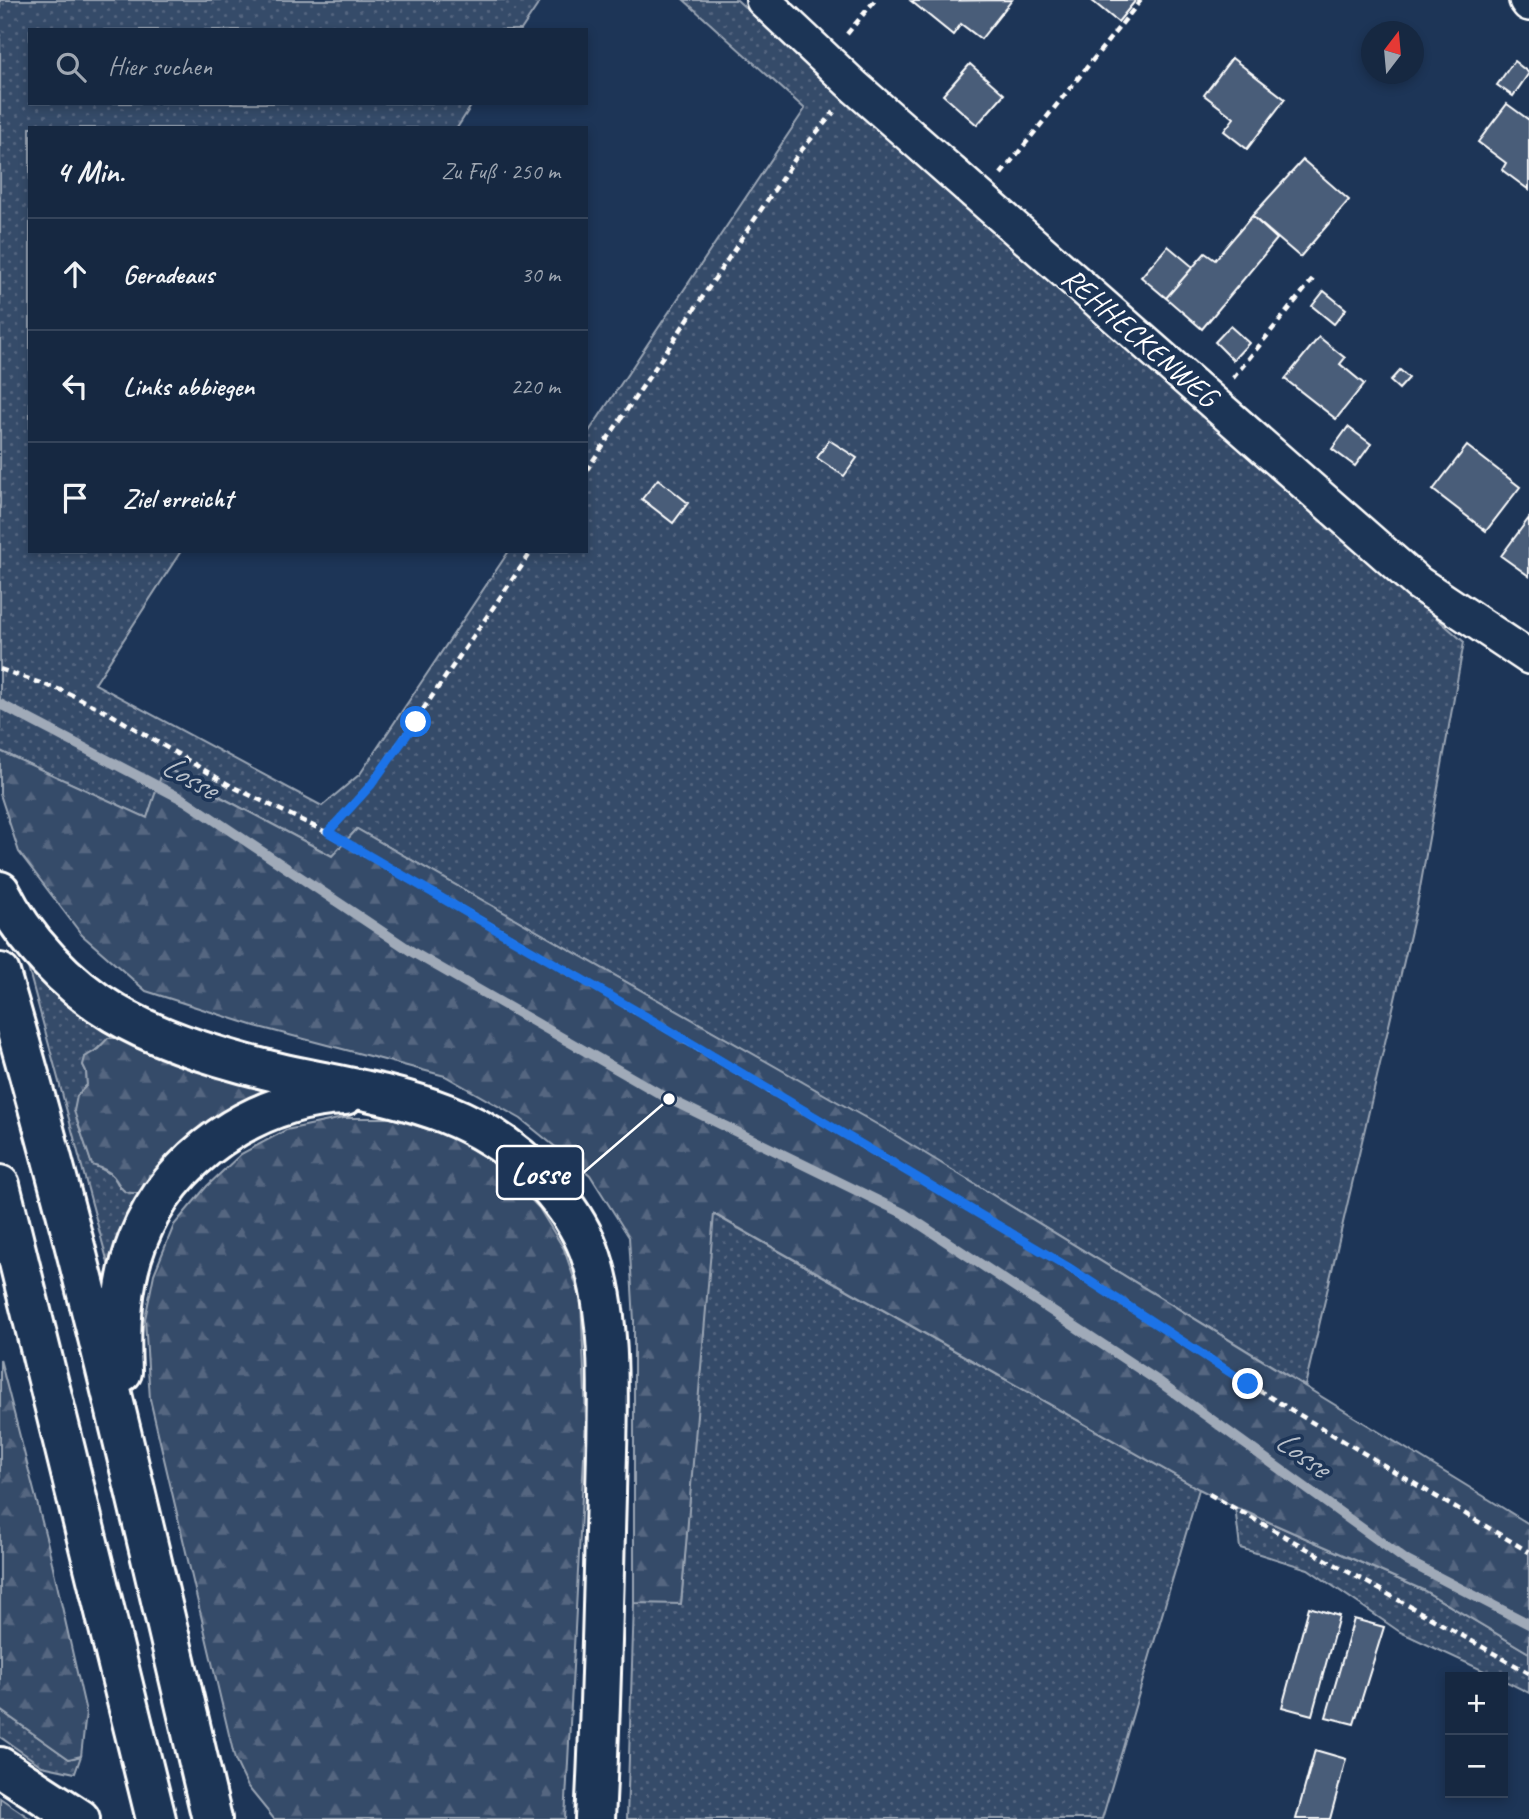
<!DOCTYPE html>
<html lang="de">
<meta charset="utf-8">
<style>
:root{--surface:#162841;--page:#1f3048;--text:#f1f3f6;--muted:#9ea6b1;--line:#35445a}
body{margin:0;font-family:Caveat,sans-serif;background:var(--page);color:var(--text)}
.controls{position:absolute;right:21px;bottom:21px;display:grid;overflow:hidden;border-radius:0px;box-shadow:0 4px 10px #0003}
.controls button{width:63px;height:63px;display:grid;place-items:center;padding:0;border:0;border-bottom:2px solid var(--line);background:var(--surface);color:var(--text);font:35px sans-serif}
.compass{position:absolute;left:1361px;top:21px;width:63px;height:63px;border-radius:50%;background:var(--surface);box-shadow:0 4px 10px #0003;rotate:16deg}
.stop{position:absolute;width:21px;height:21px;margin:-16px;border:5px solid #1a73e8;border-radius:50%;background:#fff}
.stop.end{background:#1a73e8;border-color:#fff;box-shadow:0 2px 7px #0008}
.list{margin:0;padding:0;list-style:none}
h2{display:flex;justify-content:space-between;align-items:center;height:91px;margin:0;padding:0 28px;font-size:30px}
h2 small{font-size:23px;font-weight:400;color:var(--muted)}
.list li{display:grid;grid-template-columns:46px 1fr auto;gap:21px;align-items:center;box-sizing:border-box;height:112px;padding:0 28px;border-top:2px solid var(--line)}
.list b{display:block;font-size:26px;white-space:nowrap}
.list em{font-size:23px;font-style:normal;color:var(--muted)}
.icon{flex:none;width:38px;height:38px;fill:none;stroke:currentColor;stroke-width:2;stroke-linecap:round;stroke-linejoin:round}
.map{position:relative;flex:none;width:1529px;height:1819px;overflow:hidden}
.search{position:absolute;background:var(--surface);box-shadow:0 4px 10px #0003;left:28px;top:28px;width:560px;height:77px;display:flex;align-items:center;gap:18px;box-sizing:border-box;padding:0 24px;border-radius:0px;color:var(--muted);font-size:26px}
.panel{position:absolute;background:var(--surface);box-shadow:0 4px 10px #0003;left:28px;top:126px;width:560px;height:427px;border-radius:0px}
.map>svg:first-child{display:block}
.grass{fill:url(#grass-dots);stroke:#9aa5b4;stroke-width:2;fill-rule:evenodd}
.forest{fill:url(#forest-firs);stroke:#9aa5b4;stroke-width:2}
.lines{fill:none;stroke-linecap:round;stroke-linejoin:round}
.stream{stroke:#a0aab8;stroke-width:10}
.building{fill:#4a5d79;stroke:#fff;stroke-width:2}
.minor-casing{stroke:#fff;stroke-width:38}
.secondary-casing{stroke:#fff;stroke-width:44}
.trunk-casing{stroke:#fff;stroke-width:44}
.path{stroke:#fff;stroke-width:4.5;stroke-dasharray:7 5;stroke-linecap:butt}
.minor{stroke:#1d3557;stroke-width:33}
.secondary{stroke:#1d3557;stroke-width:38}
.trunk{stroke:#1d3557;stroke-width:38}
.route{stroke:#1a73e8;stroke-width:9}
.labels{text-anchor:middle;stroke-width:7;stroke-linejoin:round;paint-order:stroke}
.street-label{font-size:30px;fill:#fff;stroke:#1d3557}
.water-label{font-size:32px;font-style:italic;fill:#b8c0ca;stroke:#1d3557}
.leader{fill:none;stroke:#fff;stroke-width:2.5}
.callout-dot{fill:#fff;stroke:#1d3557;stroke-width:2.5}
.callout{fill:#1d3557;stroke:#fff;stroke-width:2.5}
.callout-label{font-size:32px;text-anchor:middle;font-weight:bold;fill:#fff}
</style>
<div class="map">
<svg width="1529" height="1819" viewBox="0 0 1529 1819">
<defs>
<pattern id="grass-dots" width="8" height="8" patternUnits="userSpaceOnUse" patternTransform="scale(1.75)"><rect width="8" height="8" fill="#364b69"/><path d="M2 2h.1M6 6h.1" fill="none" stroke="#546680" stroke-width="1.8" stroke-linecap="round"/></pattern>
<pattern id="forest-firs" width="22" height="20" patternUnits="userSpaceOnUse" patternTransform="scale(1.75)"><rect width="22" height="20" fill="#364b69"/><path d="M5 1l3.5 6h-7zM16 11l3.5 6h-7z" fill="#546680"/></pattern>
</defs>
<rect width="100%" height="100%" fill="#1d3557"/>
<filter id="ink" filterUnits="userSpaceOnUse"><feTurbulence type="fractalNoise" baseFrequency=".0143" numOctaves="2"/><feDisplacementMap in="SourceGraphic" scale="14" xChannelSelector="R" yChannelSelector="G"/><feConvolveMatrix kernelMatrix="1 2 1 2 8 2 1 2 1" color-interpolation-filters="sRGB"/></filter>
<g filter="url(#ink)">
<path class="grass" d="M0,0h541l-20,30h-491v73h443l-16,25h-427v423h151l-86,133 227,122 38,-32 149,-223h77v-115l219,-327 -121,-109h53l122,113 605,529 -47,263 -112,481 -419,-256 -529,-301 -25,27 -167,-89 -18,51 -147,-67z
M23,949l46,36 247,98 -64,29 -140,166zM109,1038h6l94,85 -6,1 -33,44 -21,7 -1,7 -28,6 -7,-13 -21,-11 -16,-47 1,-21 10,-11 -1,-14 -3,-6c7,-12 16,-17 26,-27z
M713,1214l486,275 -97,330h-475l7,-216h47z
M1235,1507l188,83 106,63v40l-26,-13v-3h-6l-97,-45 -92,-63 -68,-21z
M0,1710l69,49 12,-3 -6,17 -33,-7 -42,-29z"/>
<path class="forest" d="M0,751l147,67 17,-51 168,89 25,-27 530,301 642,394v129l-106,-63 -188,-83 -36,-18 -485,-275 -33,390 -47,-1v-282l-5,-84 -39,-62 -69,-56 -76,-43 -190,-50 -109,-35 -64,-56 -63,-83 -19,-58z
M108,1038h15l142,47v8l-56,30 -6,1c-4,26 -30,43 -54,51l-3,14 -6,4c-21,1 -16,-4 -27,-17 -4,-6 -14,-9 -21,-11l-18,-54 3,-15 10,-11 -1,-14 -3,-6 2,-8 13,-8z
M343,1118h48l56,17 50,29 42,44 25,41 17,50 5,120 -21,400h-291l-26,-32 -13,-27 -85,-361 -5,-80 9,-45 20,-49 33,-39 34,-32 45,-24z
M0,1359l48,186 38,167 -5,44 -12,3 -69,-49z
M0,1798l31,21h-31z"/>
<g class="lines">
<path class="stream" d="M0,704l186,97 228,152 255,146 234,114 258,170 246,178 122,63"/>
</g>
<path class="building" d="M1012,0l-31,39 -20,-15 -8,11 -42,-34z
M1091,0h45l-18,22z
M1232,58l53,41 -38,50 -23,-18 10,-13 -30,-23z
M1514,61l15,12 -16,23 -16,-11z
M970,64l34,30 -27,31 -34,-30z
M1507,104l22,16v70l-27,-20 4,-7 -28,-21z
M1303,160l46,40 -49,57 -48,-41z
M1252,216l25,23 -75,90 -36,-31 39,-45 10,7z
M1168,246l25,21 -27,31 -25,-21z
M1324,291l22,18 -12,15 -22,-18z
M1230,326l19,17 -16,17 -18,-18z
M1319,337l26,21 -5,6 24,20 -28,35 -51,-40z
M1400,370l9,8 -10,11 -9,-8z
M1348,427l23,17 -16,22 -23,-17z
M829,440l28,18 -13,18 -27,-18z
M1467,446l53,41 -34,44 -53,-41z
M658,479l30,24 -15,20 -31,-24z
M1529,518v58l-28,-20z
M1309,1607l30,9 -27,99 -30,-8z
M1354,1619l30,8 -30,97 -28,-7z
M1315,1750l31,9 -16,60h-34z"/>
<g class="lines">
<g class="minor-casing">
<path id="minor" d="M763,0l92,87 563,496 111,74
M1526,0l3,4"/>
</g>
<g class="secondary-casing">
<path id="secondary" d="M0,1767l80,52"/>
</g>
<g class="trunk-casing">
<path id="trunk" d="M0,891c24,48 67,94 114,122 48,29 115,48 170,61 101,22 190,28 263,110 17,19 33,42 42,66 26,71 18,170 17,245 -3,108 -5,216 -11,324
M0,973c82,279 146,563 212,846
M0,1185l156,634
M122,1372c-2,-44 -1,-89 16,-132 32,-83 118,-142 207,-145"/>
</g>
<path class="path" d="M847,34l28,-34
M1001,174l140,-174
M1233,378l81,-100
M586,471l213,-318 35,-41
M0,669l66,23 46,23 119,71 97,47 160,91 580,343 180,117 281,168
M328,833l43,-48 161,-234
M1209,1494l320,179"/>
<use href="#minor" class="minor"/>
<use href="#secondary" class="secondary"/>
<use href="#trunk" class="trunk"/>
</g>
</g>
<g class="lines" filter="url(#ink)">
<path class="route" d="M416,722l-45,63 -43,47 334,194 406,241 180,117"/>
</g>
<g class="labels">
<g class="street-label">
<text transform="translate(1140 337) rotate(41)" y="10">REHHECKENWEG</text>
</g>
<g class="water-label">
<text transform="translate(190 776) rotate(30)" y="11">Losse</text>
<text transform="translate(1303 1453) rotate(36)" y="11">Losse</text>
</g>
</g>
<path class="leader" d="M669 1099L583 1173"/>
<circle class="callout-dot" cx="669" cy="1099" r="7"/>
<rect class="callout" x="497" y="1146" width="86" height="53" rx="7"/>
<g class="callout-label">
<text x="540" y="1184">Losse</text>
</g>
</svg>
<div class="controls">
<button>+</button>
<button>−</button>
</div>
<svg class="compass" viewBox="-18 -18 36 36"><path d="M0-13l5 13h-10z" fill="#e53935"/><path d="M0 13l5-13h-10z" fill="#9ea6b1"/></svg>
<div class="stop" style="left:416px;top:722px"></div>
<div class="stop end" style="left:1248px;top:1384px"></div>
<div class="search"><svg class="icon" aria-label="search" viewBox="0 0 24 24"><circle cx="10" cy="10" r="6"/><path d="M15 15l6 6"/></svg>Hier suchen</div>
<section class="panel">
<h2>4 Min.<small>Zu Fuß · 250 m</small></h2>
<ul class="list">
<li><svg class="icon" aria-label="ahead" viewBox="0 0 24 24"><path d="M12 20V5M6 11l6-6 6 6"/></svg><div><b>Geradeaus</b></div><em>30 m</em></li>
<li><svg class="icon" aria-label="left" viewBox="0 0 24 24"><path d="M17 20v-9H6M10 6l-5 5 5 5"/></svg><div><b>Links abbiegen</b></div><em>220 m</em></li>
<li><svg class="icon" aria-label="arrive" viewBox="0 0 24 24"><path d="M6 21V4h12l-3 4 3 4H6"/></svg><div><b>Ziel erreicht</b></div></li>
</ul>
</section>
</div>
